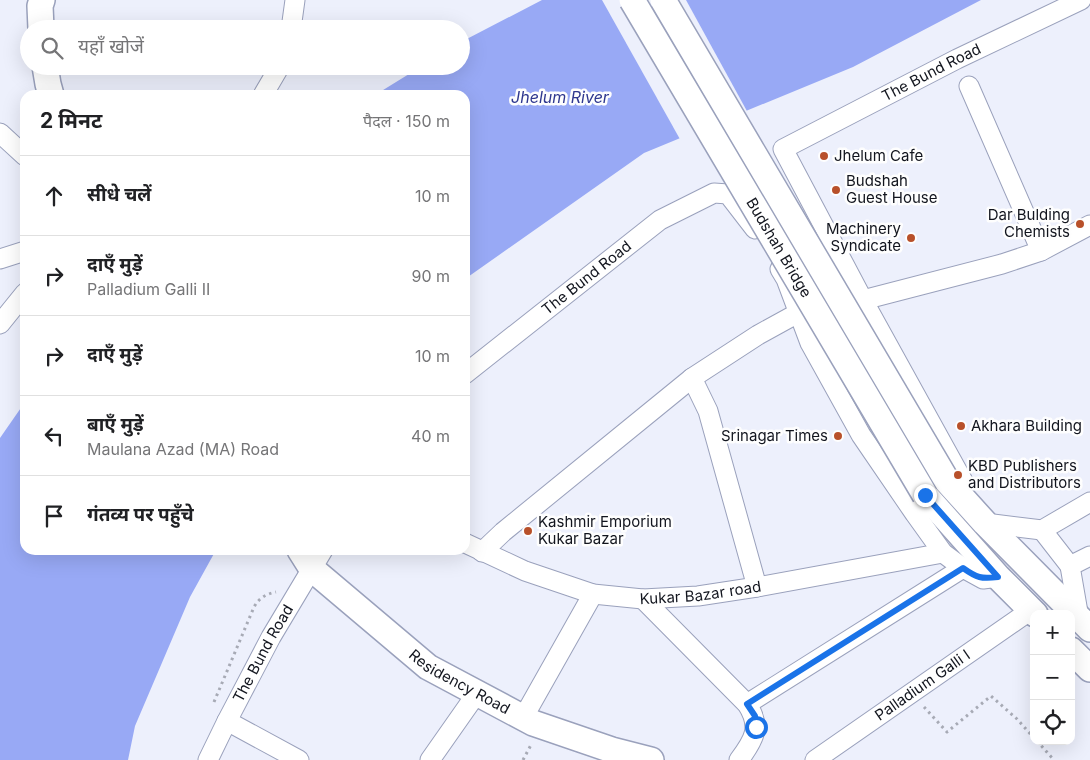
<!DOCTYPE html>
<html lang="hi">
<meta charset="utf-8">
<style>
:root{--surface:#fff;--page:#f6f6f6;--text:#202124;--muted:#757577;--line:#e0e0e0}
body{margin:0;font-family:Inter,"Noto Sans Devanagari",sans-serif;background:var(--page);color:var(--text)}
.controls{position:absolute;right:15px;bottom:15px;display:grid;overflow:hidden;border-radius:10px;box-shadow:0 5px 20px #0002}
.controls button{width:45px;height:45px;display:grid;place-items:center;padding:0;border:0;border-bottom:1px solid var(--line);background:var(--surface);color:var(--text);font:25px sans-serif}
.stop{position:absolute;width:15px;height:15px;margin:-11px;border:4px solid #1a73e8;border-radius:50%;background:#fff}
.stop.end{background:#1a73e8;border-color:#fff;box-shadow:0 1px 5px #0008}
.list{margin:0;padding:0;list-style:none}
h2{display:flex;justify-content:space-between;align-items:center;height:65px;margin:0;padding:0 20px;font-size:21px}
h2 small{font-size:16px;font-weight:400;color:var(--muted)}
.list li{display:grid;grid-template-columns:32px 1fr auto;gap:15px;align-items:center;box-sizing:border-box;height:80px;padding:0 20px;border-top:1px solid var(--line)}
.list b{display:block;font-size:19px;white-space:nowrap}
.list p{margin:0;font-size:16px;white-space:nowrap;color:var(--muted)}
.list em{font-size:16px;font-style:normal;color:var(--muted)}
.icon{flex:none;width:28px;height:28px;fill:none;stroke:currentColor;stroke-width:2;stroke-linecap:round;stroke-linejoin:round}
.map{position:relative;flex:none;width:1090px;height:760px;overflow:hidden}
.search{position:absolute;background:var(--surface);box-shadow:0 5px 20px #0002;left:20px;top:20px;width:450px;height:55px;display:flex;align-items:center;gap:12px;box-sizing:border-box;padding:0 18px;border-radius:28px;color:var(--muted);font-size:19px}
.panel{position:absolute;background:var(--surface);box-shadow:0 5px 20px #0002;left:20px;top:90px;width:450px;height:465px;border-radius:15px}
.map>svg:first-child{display:block}
.water{fill:#98a9f5}
.pier{fill:#edf0fc}
.lines{fill:none;stroke-linecap:round;stroke-linejoin:round}
.minor-casing{stroke:#9aa1bc;stroke-width:21}
.major-casing{stroke:#9aa1bc;stroke-width:28}
.path{stroke:#a7aab5;stroke-width:3;stroke-dasharray:2.5 4;stroke-linecap:butt}
.minor{stroke:#fff;stroke-width:19}
.major{stroke:#fff;stroke-width:25}
.major-bridge-casing{stroke:#9aa1bc;stroke-width:28;stroke-linecap:butt}
.major-bridge{stroke:#fff;stroke-width:25}
.route{stroke:#1a73e8;stroke-width:6}
.poi-dot{fill:#b8502a;stroke:#fefefe;stroke-width:2}
.labels{text-anchor:middle;stroke-width:5;stroke-linejoin:round;paint-order:stroke}
.street-label{font-size:15px;fill:#12151e;stroke:#fefefe}
.poi-label{font-size:15px;fill:#12151e;stroke:#fefefe;text-anchor:start}
.water-label{font-size:16px;font-style:italic;fill:#2f388f;stroke:#fefefe}
</style>
<div class="map">
<svg width="1090" height="760" viewBox="0 0 1090 760">
<rect width="100%" height="100%" fill="#edf0fc"/>
<path class="water" d="M542,0h439l-128,67 -209,86 -179,126v-184h-90l47,-29h39v-24z
M25,402v148h191l-26,47 -55,129 -7,34h-128v-322z"/>
<path class="pier" d="M602,0h84l62,113 -67,28z"/>
<g class="lines">
<g class="minor-casing">
<g id="minor">
<path d="M291,29l4,-29"/>
<path d="M969,86l72,165"/>
<path d="M263,95l17,-29"/>
<path d="M0,133l25,23"/>
<path d="M0,259l25,-8"/>
<path d="M780,269l6,10 24,64 51,92 54,79 28,39 20,15 20,11 15,-2"/>
<path d="M863,300l139,-36 39,-13 49,-26"/>
<path d="M0,324l25,-31"/>
<path id="s1" d="M465,374l195,-154 54,-27 14,1 27,35"/>
<path d="M692,378l16,33 49,176"/>
<path id="s2" d="M960,495l3,-14 -100,-181 -80,-151 174,-90 124,-59"/>
<path d="M985,523l57,7 48,-28"/>
<path d="M1042,530l28,36"/>
<path id="s3" d="M465,543l60,28 68,23 50,5 55,-3 59,-9 186,-34"/>
<path d="M482,552l21,-20 189,-154 66,-43 40,-22"/>
<path d="M643,599l104,105c15,23 7,36 -8,56"/>
<path d="M1079,618l-9,-52 20,-10"/>
<path d="M747,704l216,-136"/>
<path d="M523,718l70,-124"/>
<path d="M227,721l72,39"/>
<path id="s4" d="M208,760l19,-39 44,-84 52,-87"/>
<path d="M430,760l47,-67"/>
<path id="s5" d="M815,760l216,-150"/>
</g>
</g>
<g class="major-casing">
<g id="major">
<path d="M41,29l-1,-23 2,-6"/>
<path d="M45,66l3,18 3,11"/>
<path d="M947,481l38,42 105,106"/>
<path d="M925,495l73,82 37,37"/>
<path id="s6" d="M300,550l12,19 116,98 105,56 79,27 39,10"/>
<path d="M1071,650l19,19"/>
</g>
</g>
<path class="path" d="M214,702l40,-95c5,-9 12,-13 22,-15
M924,707l23,25 44,-36 26,23 17,19
M1037,741l17,19
M523,760l9,-17"/>
<use href="#minor" class="minor"/>
<use href="#major" class="major"/>
<g class="major-bridge-casing">
<g id="major-bridge">
<path id="s7" d="M632,0l293,495"/>
<path d="M663,0l284,481"/>
</g>
</g>
<use href="#major-bridge" class="major-bridge"/>
</g>
<g class="lines">
<path class="route" d="M756,727l-1,-11 -8,-12 216,-136c14,10 18,11 35,9l-73,-82"/>
</g>
<g class="poi-dot">
<circle cx="824" cy="156" r="5"/>
<circle cx="836" cy="190" r="5"/>
<circle cx="1080" cy="224" r="5"/>
<circle cx="911" cy="238" r="5"/>
<circle cx="961" cy="426" r="5"/>
<circle cx="838" cy="436" r="5"/>
<circle cx="958" cy="475" r="5"/>
<circle cx="528" cy="531" r="5"/>
</g>
<g class="labels">
<g class="street-label">
<text dy="5" stroke="none"><textPath href="#s2" startOffset="559">The Bund Road</textPath></text>
<text dy="5" stroke="none"><textPath href="#s7" startOffset="288">Budshah Bridge</textPath></text>
<text dy="5" stroke="none"><textPath href="#s1" startOffset="155">The Bund Road</textPath></text>
<text dy="5" stroke="none"><textPath href="#s3" startOffset="246">Kukar Bazar road</textPath></text>
<text dy="5" stroke="none"><textPath href="#s4" startOffset="120">The Bund Road</textPath></text>
<text dy="5" stroke="none"><textPath href="#s6" startOffset="209">Residency Road</textPath></text>
<text dy="5" stroke="none"><textPath href="#s5" startOffset="131">Palladium Galli I</textPath></text>
</g>
<g class="poi-label">
<text x="834" y="161">Jhelum Cafe</text>
<text x="846" y="186">Budshah<tspan x="846" dy="17">Guest House</tspan></text>
<text x="1070" y="220" text-anchor="end">Dar Bulding<tspan x="1070" dy="17">Chemists</tspan></text>
<text x="901" y="234" text-anchor="end">Machinery<tspan x="901" dy="17">Syndicate</tspan></text>
<text x="971" y="431">Akhara Building</text>
<text x="828" y="441" text-anchor="end">Srinagar Times</text>
<text x="968" y="471">KBD Publishers<tspan x="968" dy="17">and Distributors</tspan></text>
<text x="538" y="527">Kashmir Emporium<tspan x="538" dy="17">Kukar Bazar</tspan></text>
</g>
<g class="water-label">
<text x="560" y="103">Jhelum River</text>
</g>
</g>
</svg>
<div class="controls">
<button>+</button>
<button>−</button>
<button><svg class="icon" aria-label="locate" viewBox="0 0 24 24"><circle cx="12" cy="12" r="6"/><path d="M12 2v4M12 18v4M2 12h4M18 12h4"/></svg></button>
</div>
<div class="stop" style="left:756px;top:727px"></div>
<div class="stop end" style="left:925px;top:495px"></div>
<div class="search"><svg class="icon" aria-label="search" viewBox="0 0 24 24"><circle cx="10" cy="10" r="6"/><path d="M15 15l6 6"/></svg>यहाँ खोजें</div>
<section class="panel">
<h2>2 मिनट<small>पैदल · 150 m</small></h2>
<ul class="list">
<li><svg class="icon" aria-label="ahead" viewBox="0 0 24 24"><path d="M12 20V5M6 11l6-6 6 6"/></svg><div><b>सीधे चलें</b></div><em>10 m</em></li>
<li><svg class="icon" aria-label="right" viewBox="0 0 24 24"><path d="M7 20v-9h11M14 6l5 5-5 5"/></svg><div><b>दाएँ मुड़ें</b><p>Palladium Galli II</p></div><em>90 m</em></li>
<li><svg class="icon" aria-label="right" viewBox="0 0 24 24"><path d="M7 20v-9h11M14 6l5 5-5 5"/></svg><div><b>दाएँ मुड़ें</b></div><em>10 m</em></li>
<li><svg class="icon" aria-label="left" viewBox="0 0 24 24"><path d="M17 20v-9H6M10 6l-5 5 5 5"/></svg><div><b>बाएँ मुड़ें</b><p>Maulana Azad (MA) Road</p></div><em>40 m</em></li>
<li><svg class="icon" aria-label="arrive" viewBox="0 0 24 24"><path d="M6 21V4h12l-3 4 3 4H6"/></svg><div><b>गंतव्य पर पहुँचे</b></div></li>
</ul>
</section>
</div>
